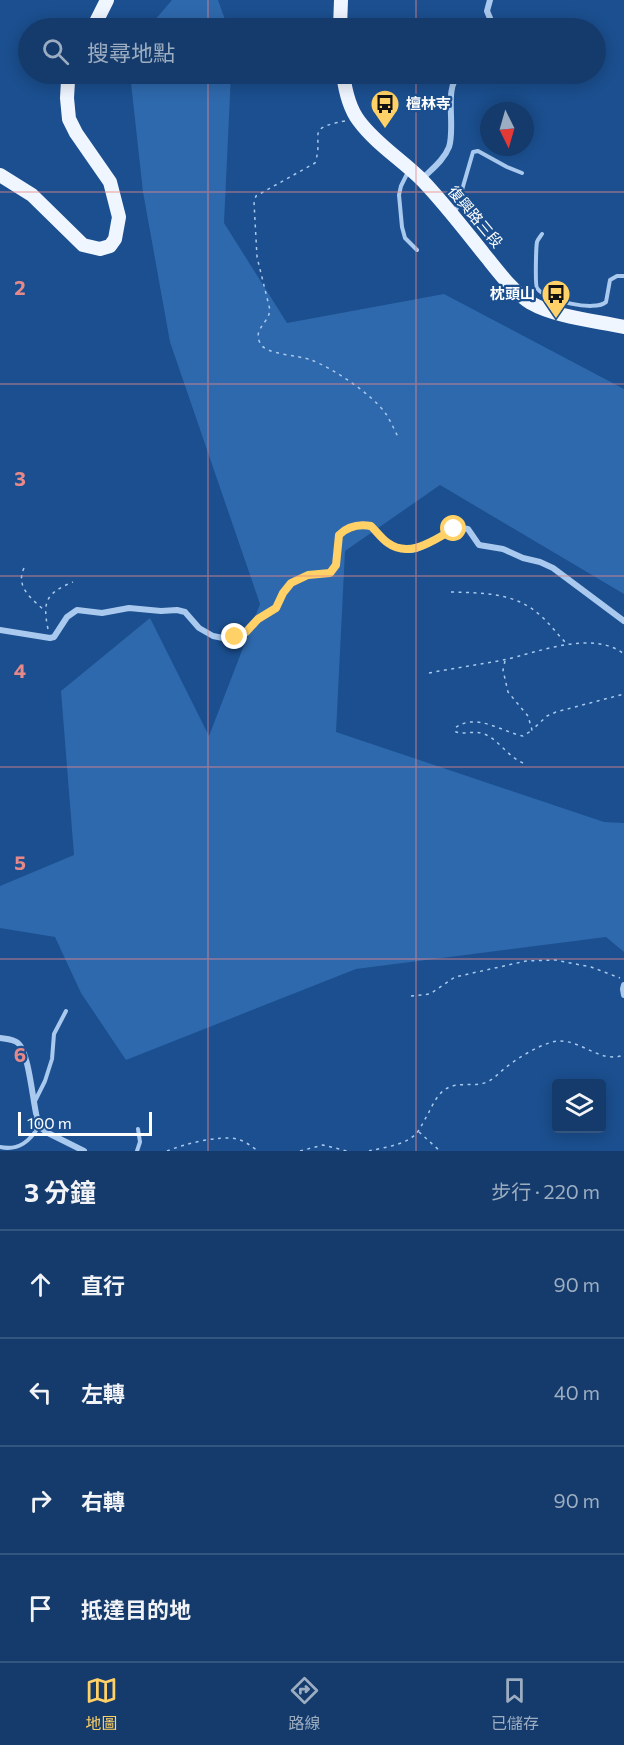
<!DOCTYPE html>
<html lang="zh-TW">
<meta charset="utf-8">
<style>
:root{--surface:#143b6b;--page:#214673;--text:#f1f3f6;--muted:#9dadc1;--line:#33557e;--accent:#ffd166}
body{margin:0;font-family:Commissioner,"Noto Sans TC",sans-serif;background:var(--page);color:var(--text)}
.controls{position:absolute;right:18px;bottom:18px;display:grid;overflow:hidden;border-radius:6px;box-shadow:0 3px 15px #0003}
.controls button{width:54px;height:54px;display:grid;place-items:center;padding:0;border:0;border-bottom:2px solid var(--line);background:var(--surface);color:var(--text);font:30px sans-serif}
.compass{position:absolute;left:480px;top:102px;width:54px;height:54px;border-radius:50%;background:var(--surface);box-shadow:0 3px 15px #0003;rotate:175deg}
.scale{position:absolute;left:18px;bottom:15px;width:134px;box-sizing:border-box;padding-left:6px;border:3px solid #fff;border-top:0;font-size:16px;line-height:21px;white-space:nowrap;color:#fff;-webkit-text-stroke:4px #1b4f8f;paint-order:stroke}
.stop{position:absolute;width:18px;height:18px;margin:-14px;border:4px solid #ffd166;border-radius:50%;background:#fff}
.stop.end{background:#ffd166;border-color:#fff;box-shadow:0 2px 6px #0008}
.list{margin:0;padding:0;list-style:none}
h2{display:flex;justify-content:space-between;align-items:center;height:78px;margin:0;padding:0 24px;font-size:26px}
h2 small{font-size:20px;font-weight:400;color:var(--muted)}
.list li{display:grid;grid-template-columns:39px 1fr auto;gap:18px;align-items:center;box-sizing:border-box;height:108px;padding:0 24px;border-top:2px solid var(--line)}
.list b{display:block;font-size:22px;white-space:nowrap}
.list em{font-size:20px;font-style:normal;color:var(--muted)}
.icon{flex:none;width:33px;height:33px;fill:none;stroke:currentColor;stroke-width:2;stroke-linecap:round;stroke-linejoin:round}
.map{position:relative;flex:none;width:624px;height:1151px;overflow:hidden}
.search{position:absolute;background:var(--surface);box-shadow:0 3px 15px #0003;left:18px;right:18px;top:18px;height:66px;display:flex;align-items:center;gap:15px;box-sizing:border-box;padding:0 21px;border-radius:33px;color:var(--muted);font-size:22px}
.sheet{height:510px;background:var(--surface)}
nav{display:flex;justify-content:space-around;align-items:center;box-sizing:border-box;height:84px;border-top:2px solid var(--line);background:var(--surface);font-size:16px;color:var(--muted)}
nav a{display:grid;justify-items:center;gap:3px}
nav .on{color:var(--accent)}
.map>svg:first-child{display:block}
.green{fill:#2e69ad}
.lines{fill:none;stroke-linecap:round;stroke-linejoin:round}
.path{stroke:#a9c9ee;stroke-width:1.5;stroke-dasharray:3 4.5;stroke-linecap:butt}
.lane{stroke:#a9c9ee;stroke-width:4}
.street{stroke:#a9c9ee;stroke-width:6}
.primary{stroke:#f0f6ff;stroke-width:14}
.route{stroke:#ffd166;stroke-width:8}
.grid{fill:none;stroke:#e88989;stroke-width:1.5;stroke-opacity:0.55}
.labels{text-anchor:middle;stroke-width:4.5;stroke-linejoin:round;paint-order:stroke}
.poi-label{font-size:15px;font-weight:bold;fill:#fff;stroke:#1b4f8f;text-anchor:start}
.street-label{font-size:15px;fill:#fff;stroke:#1b4f8f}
.grid-label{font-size:20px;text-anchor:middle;font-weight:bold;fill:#e88989;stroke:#1b4f8f;stroke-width:4.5;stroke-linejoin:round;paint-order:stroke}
</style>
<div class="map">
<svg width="624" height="1151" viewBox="0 0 624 1151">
<rect width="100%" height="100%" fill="#1b4f8f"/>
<path class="green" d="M172,0h46l10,28h-80z
M130,74h101l-7,149 63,100 157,-29 180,95v205l-184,-109 -95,66 -9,181 268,90 20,1v129l-18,-15 -250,32 -230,91 -45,-67 -26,-56 -55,-9v-42l74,-31 -13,-164 89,-73 59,118 51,-132 -90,-262 -27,-150z"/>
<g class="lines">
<path class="path" d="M345,121c-42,8 -20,12 -30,42l-59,33 -2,6 3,55 13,53c-2,14 -17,19 -10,33 5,12 39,12 51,17 22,8 62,35 75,54 5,8 9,17 13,25
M24,568c-9,19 8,31 20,42
M451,592c32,1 64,0 90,24 9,8 17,19 26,28
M48,629c-6,-29 -1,-36 25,-47
M505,661l-2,9 5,22 20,24 4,14 15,-14 9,-4 68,-18
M429,673c25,-5 49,-8 74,-13 34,-7 89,-31 121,-6
M523,763c-16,-7 -25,-24 -39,-29 -9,-4 -19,1 -28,-2l-1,-4c21,-16 47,4 68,8l8,-5
M411,996l19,-2 25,-17 71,-16 29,-1 36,7 29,11
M419,1132l21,19
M167,1151c17,-7 52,-16 70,-12 8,2 14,7 21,12
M300,1151l23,-6 24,6
M369,1151c16,-4 40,-6 50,-21 3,-5 6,-11 9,-16 4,-8 8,-17 15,-23 13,-11 29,-3 44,-9 7,-3 12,-9 18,-14 13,-10 29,-20 44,-25 28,-10 48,22 75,12"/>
<path class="lane" d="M408,172l-7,14 -2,9 3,32 3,11 12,12
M455,214l18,-62 5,-1 29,16 15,6
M542,234c-2,3 -4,5 -5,8 -1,5 -2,43 0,46 8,13 59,24 69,14l4,-22 7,-4h7
M34,1103l11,-22 7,-22 2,-25 12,-23
M0,1147c19,4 30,-6 39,-21
M137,1151l3,-9 -2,-13"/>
<path class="street" d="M490,0l-3,11 7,17
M422,179c10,-10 22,-19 27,-32 7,-20 -6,-61 11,-73
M0,630l50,8 4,-1 13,-20 10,-7 25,3 27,-5 32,3 16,-1 8,2 14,16 14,8 10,2 12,-1 11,-5 12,-13 18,-11 7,-15 8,-10 17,-8 22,-2 6,-8 3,-30c8,-8 23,-14 34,-7 6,4 10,12 17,16 4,3 13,5 18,6 12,1 35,-15 47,-21l6,-1 7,1 11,16 24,4 20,9 17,4 13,6 71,53
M624,985l-1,4 1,6
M0,1038c6,1 13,1 18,5 12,10 15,66 21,83l7,6 38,19"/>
<path class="primary" d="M93,28l14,-28
M340,28l1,-28
M343,74c2,15 6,34 16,47 17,23 43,39 63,59 22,23 42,49 62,74 14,17 28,37 47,49 24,14 66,18 93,24
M0,175l32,20 51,50 17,4 10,-3 5,-7 4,-22 -9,-35 -34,-49 -7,-14 -2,-21 1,-17 4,-7"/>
</g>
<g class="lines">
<path class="route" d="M235,637l11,-5 12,-13 18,-11 7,-15 8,-10 17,-8 22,-2 6,-8 3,-30c9,-9 20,-11 32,-9 6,6 11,13 17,17 22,16 47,-4 66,-14"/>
</g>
<path class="grid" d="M208,0v28M416,0v28M208,74v1077M416,74v1077M0,192h624M0,384h624M0,576h624M0,767h624M0,959h624"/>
<defs>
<g id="bus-pin" transform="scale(1.5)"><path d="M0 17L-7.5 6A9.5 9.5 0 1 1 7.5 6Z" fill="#ffd166" stroke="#1b4f8f"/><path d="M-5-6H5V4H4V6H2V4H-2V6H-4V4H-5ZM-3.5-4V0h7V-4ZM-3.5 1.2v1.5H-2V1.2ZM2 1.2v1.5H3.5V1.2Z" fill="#111"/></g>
</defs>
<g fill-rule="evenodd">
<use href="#bus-pin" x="385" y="104"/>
<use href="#bus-pin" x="556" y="294"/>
</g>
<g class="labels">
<g class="poi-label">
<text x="406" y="109">檀林寺</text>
<text x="535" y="299" text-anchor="end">枕頭山</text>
</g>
<g class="street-label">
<text transform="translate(475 217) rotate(50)" y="5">復興路三段</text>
</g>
</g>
<g class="grid-label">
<text x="20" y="295">2</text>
<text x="20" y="486">3</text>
<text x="20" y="678">4</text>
<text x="20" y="870">5</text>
<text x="20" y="1062">6</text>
</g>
</svg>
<div class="controls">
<button><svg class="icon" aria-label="layers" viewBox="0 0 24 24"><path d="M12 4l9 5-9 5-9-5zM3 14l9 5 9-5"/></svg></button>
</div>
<svg class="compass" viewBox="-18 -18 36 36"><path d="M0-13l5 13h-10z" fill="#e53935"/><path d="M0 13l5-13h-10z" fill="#9dadc1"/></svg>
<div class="scale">100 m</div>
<div class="stop" style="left:454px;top:529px"></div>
<div class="stop end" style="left:235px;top:637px"></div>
<div class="search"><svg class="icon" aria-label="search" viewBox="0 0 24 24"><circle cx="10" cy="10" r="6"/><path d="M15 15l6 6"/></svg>搜尋地點</div>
</div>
<section class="sheet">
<h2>3 分鐘<small>步行 · 220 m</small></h2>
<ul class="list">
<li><svg class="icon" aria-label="ahead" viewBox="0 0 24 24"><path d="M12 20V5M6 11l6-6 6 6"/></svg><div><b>直行</b></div><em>90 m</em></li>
<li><svg class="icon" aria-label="left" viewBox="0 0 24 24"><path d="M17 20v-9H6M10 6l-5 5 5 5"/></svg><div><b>左轉</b></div><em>40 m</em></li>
<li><svg class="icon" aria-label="right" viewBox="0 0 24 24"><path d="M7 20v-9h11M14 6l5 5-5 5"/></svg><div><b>右轉</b></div><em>90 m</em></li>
<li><svg class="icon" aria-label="arrive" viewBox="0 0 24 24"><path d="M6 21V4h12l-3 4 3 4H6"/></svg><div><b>抵達目的地</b></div></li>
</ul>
</section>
<nav>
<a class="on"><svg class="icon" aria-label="map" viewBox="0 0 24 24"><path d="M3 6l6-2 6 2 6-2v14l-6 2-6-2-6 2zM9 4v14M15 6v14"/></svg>地圖</a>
<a><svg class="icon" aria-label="directions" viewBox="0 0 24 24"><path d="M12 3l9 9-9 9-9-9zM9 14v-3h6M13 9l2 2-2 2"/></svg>路線</a>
<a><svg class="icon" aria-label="saved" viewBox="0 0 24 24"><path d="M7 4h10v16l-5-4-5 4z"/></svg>已儲存</a>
</nav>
